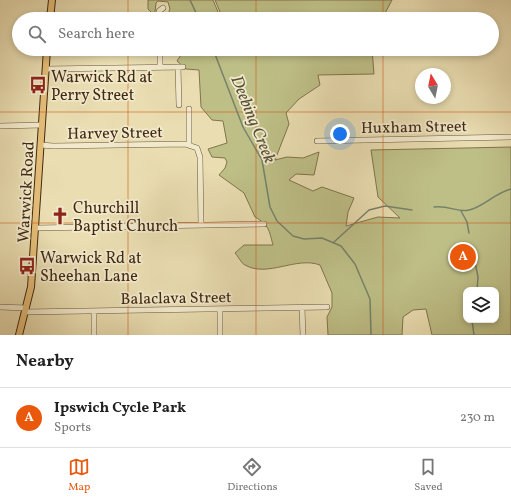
<!DOCTYPE html>
<style>
:root{--surface:#fff;--page:#f2f2f2;--text:#222;--muted:#767676;--line:#e0e0e0;--accent:#ea580c}
body{margin:0;font-family:Vollkorn,serif;background:var(--page);color:var(--text)}
.controls{position:absolute;right:12px;bottom:12px;display:grid;overflow:hidden;border-radius:8px;box-shadow:0 2px 6px #0003}
.controls button{width:36px;height:36px;display:grid;place-items:center;padding:0;border:0;border-bottom:1px solid var(--line);background:var(--surface);color:var(--text);font:20px sans-serif}
.compass{position:absolute;left:415px;top:68px;width:36px;height:36px;border-radius:50%;background:var(--surface);box-shadow:0 2px 6px #0003;rotate:350deg}
.you{position:absolute;left:340px;top:134px;width:14px;height:14px;margin:-10px;border:3px solid #fff;border-radius:50%;background:#1a73e8;box-shadow:0 0 0 6px #1a73e833}
.badge{display:grid;place-items:center;width:26px;height:26px;border-radius:50%;background:var(--accent);color:#fff;font-size:13px;font-weight:700}
.pin{position:absolute;translate:-50% -50%;border:2px solid #fff;box-shadow:0 1px 4px #0006}
.list{margin:0;padding:0;list-style:none}
h2{display:flex;justify-content:space-between;align-items:center;height:52px;margin:0;padding:0 16px;font-size:17px}
h2 small{font-size:13px;font-weight:400;color:var(--muted)}
.list li{display:grid;grid-template-columns:26px 1fr auto;gap:12px;align-items:center;box-sizing:border-box;height:60px;padding:0 16px;border-top:1px solid var(--line)}
.list b{display:block;font-size:15px;white-space:nowrap}
.list p{margin:0;font-size:13px;white-space:nowrap;color:var(--muted)}
.list em{font-size:13px;font-style:normal;color:var(--muted)}
.icon{flex:none;width:22px;height:22px;fill:none;stroke:currentColor;stroke-width:2;stroke-linecap:round;stroke-linejoin:round}
.map{position:relative;flex:none;width:511px;height:335px;overflow:hidden}
.search{position:absolute;background:var(--surface);box-shadow:0 2px 6px #0003;left:12px;right:12px;top:12px;height:44px;display:flex;align-items:center;gap:10px;box-sizing:border-box;padding:0 14px;border-radius:22px;color:var(--muted);font-size:15px}
.sheet{height:112px;background:var(--surface)}
nav{display:flex;justify-content:space-around;align-items:center;box-sizing:border-box;height:56px;border-top:1px solid var(--line);background:var(--surface);font-size:11px;color:var(--muted)}
nav a{display:grid;justify-items:center;gap:2px}
nav .on{color:var(--accent)}
.map>svg:first-child{display:block}
.green{fill:#bebf87;stroke:#80744c;fill-rule:evenodd}
.lines{fill:none;stroke-linecap:round;stroke-linejoin:round}
.stream{stroke:#76826b;stroke-width:1.5}
.minor-casing{stroke:#6c563a;stroke-width:6}
.major-casing{stroke:#422912;stroke-width:8}
.minor{stroke:#f1e9cc;stroke-width:5}
.major{stroke:#e4be78;stroke-width:6}
.grid{fill:none;stroke:#cf520d;stroke-width:1;stroke-opacity:0.55}
.labels{text-anchor:middle;stroke-width:3.5;stroke-linejoin:round;paint-order:stroke}
.poi-label{font-size:16px;fill:#422912;stroke:#f1e9cc;text-anchor:start}
.street-label{font-size:16px;fill:#422912;stroke:#f1e9cc}
.water-label{font-size:17px;font-style:italic;fill:#584e37;stroke:#f1e9cc}
</style>
<div class="map">
<svg width="511" height="335" viewBox="0 0 511 335">
<rect width="100%" height="100%" fill="#e9ddb1"/>
<filter id="stains"><feTurbulence type="fractalNoise" baseFrequency=".005" numOctaves="4"/><feColorMatrix values="0 0 0 0 .2 0 0 0 0 .09 0 0 0 0 .02 0 0 0 .5 -.17"/></filter>
<radialGradient id="worn" r=".72"><stop offset=".6" stop-color="#630" stop-opacity="0"/><stop offset="1" stop-color="#630" stop-opacity=".3"/></radialGradient>
<path class="green" d="M148,0h65l8,19h-55l4,-10 -2,-7 -10,-1 -2,2 -1,9 -3,1 -4,-4z
M215,0h177l-10,19h-159z
M185,49h187l2,25 -56,1 2,10 -21,14 -13,14 3,11 -14,36 12,-3 16,1 16,-6 -5,23 -18,-1 -7,6 24,11 9,-4 32,11 -6,14 -2,14 32,-9 22,1 -22,-21 -7,-47 140,-3v188h-79l-6,-26 -13,1 -10,7 -1,18h-74l-1,-18 5,-10v-14l-12,-28c-24,-9 -52,13 -75,0 -4,-2 -7,-9 -10,-12l9,-8h29c-4,-15 -4,-20 -18,-28l-11,-24 -25,-18 6,-7 2,-6 -2,-4 -13,-1 -4,-8 19,-6 -4,-22 -11,-1 -11,-13 -2,-37 -13,-1 -9,-8zM466,290h30v30h-30z"/>
<g class="lines">
<path class="stream" d="M190,0l9,19
M213,49l30,78 19,33 8,47 7,14 16,15 11,3 18,-1 19,8 14,18 15,35 1,36
M434,207c15,-2 24,6 35,3 14,-3 26,-17 42,-21
M461,211l6,11 2,11
M334,242l35,-32 16,-4 27,4
M475,262l3,15 -1,13
M472,320l2,15"/>
<g class="minor-casing">
<path id="minor" d="M159,19v-8l4,-3
M160,49v18
M178,67l1,38
M46,69l137,-2
M0,126l42,-1
M317,141l194,-4
M189,144v-35
M41,145l12,1 132,-2 12,4 3,9 1,68
M36,228l228,-4
M0,307l26,1
M302,308l1,27
M220,309v26
M94,311v24
M25,312l302,-5"/>
</g>
<g class="major-casing">
<path id="major" d="M50,19l2,-19
M19,335l12,-48 16,-238"/>
</g>
<use href="#minor" class="minor"/>
<use href="#major" class="major"/>
</g>
<path class="grid" d="M128,0v19M256,0v19M383,0v19M128,49v286M256,49v286M383,49v286M0,112h511M0,223h511"/>
<defs>
<g id="bus-bare" transform="scale(1.38)"><path d="M-5-6H5V4H4V6H2V4H-2V6H-4V4H-5ZM-3.5-4V0h7V-4ZM-3.5 1.2v1.5H-2V1.2ZM2 1.2v1.5H3.5V1.2Z" fill="#8f2418" stroke="#f1e9cc" stroke-width="2.5" paint-order="stroke"/></g>
<g id="church-bare" transform="scale(1.38)"><path d="M-1.2-6h2.4v3.5h3.3v2.4h-3.3V6h-2.4V-.1h-3.3v-2.4h3.3Z" fill="#8f2418" stroke="#f1e9cc" stroke-width="2.5" paint-order="stroke"/></g>
</defs>
<g fill-rule="evenodd">
<use href="#bus-bare" x="38" y="85"/>
<use href="#church-bare" x="60" y="216"/>
<use href="#bus-bare" x="27" y="266"/>
</g>
<g class="labels">
<g class="poi-label">
<text x="51" y="82">Warwick Rd at<tspan x="51" dy="18">Perry Street</tspan></text>
<text x="73" y="213">Churchill<tspan x="73" dy="18">Baptist Church</tspan></text>
<text x="40" y="263">Warwick Rd at<tspan x="40" dy="18">Sheehan Lane</tspan></text>
</g>
<g class="street-label">
<text transform="translate(414 126) rotate(-1)" y="6">Huxham Street</text>
<text transform="translate(115 132) rotate(-1)" y="6">Harvey Street</text>
<text transform="translate(25 192) rotate(-87)" y="6">Warwick Road</text>
<text transform="translate(176 297) rotate(-1)" y="6">Balaclava Street</text>
</g>
<g class="water-label">
<text transform="translate(254 119) rotate(68)" y="6">Deebing Creek</text>
</g>
</g>
<rect width="100%" height="100%" filter="url(#stains)"/>
<rect width="100%" height="100%" fill="url(#worn)"/>
</svg>
<div class="controls">
<button><svg class="icon" aria-label="layers" viewBox="0 0 24 24"><path d="M12 4l9 5-9 5-9-5zM3 14l9 5 9-5"/></svg></button>
</div>
<svg class="compass" viewBox="-18 -18 36 36"><path d="M0-13l5 13h-10z" fill="#e53935"/><path d="M0 13l5-13h-10z" fill="#767676"/></svg>
<div class="you"></div>
<div class="pin badge" style="left:463px;top:257px">A</div>
<div class="search"><svg class="icon" aria-label="search" viewBox="0 0 24 24"><circle cx="10" cy="10" r="6"/><path d="M15 15l6 6"/></svg>Search here</div>
</div>
<section class="sheet">
<h2>Nearby<small></small></h2>
<ul class="list">
<li><span class="badge">A</span><div><b>Ipswich Cycle Park</b><p>Sports</p></div><em>230 m</em></li>
</ul>
</section>
<nav>
<a class="on"><svg class="icon" aria-label="map" viewBox="0 0 24 24"><path d="M3 6l6-2 6 2 6-2v14l-6 2-6-2-6 2zM9 4v14M15 6v14"/></svg>Map</a>
<a><svg class="icon" aria-label="directions" viewBox="0 0 24 24"><path d="M12 3l9 9-9 9-9-9zM9 14v-3h6M13 9l2 2-2 2"/></svg>Directions</a>
<a><svg class="icon" aria-label="saved" viewBox="0 0 24 24"><path d="M7 4h10v16l-5-4-5 4z"/></svg>Saved</a>
</nav>
